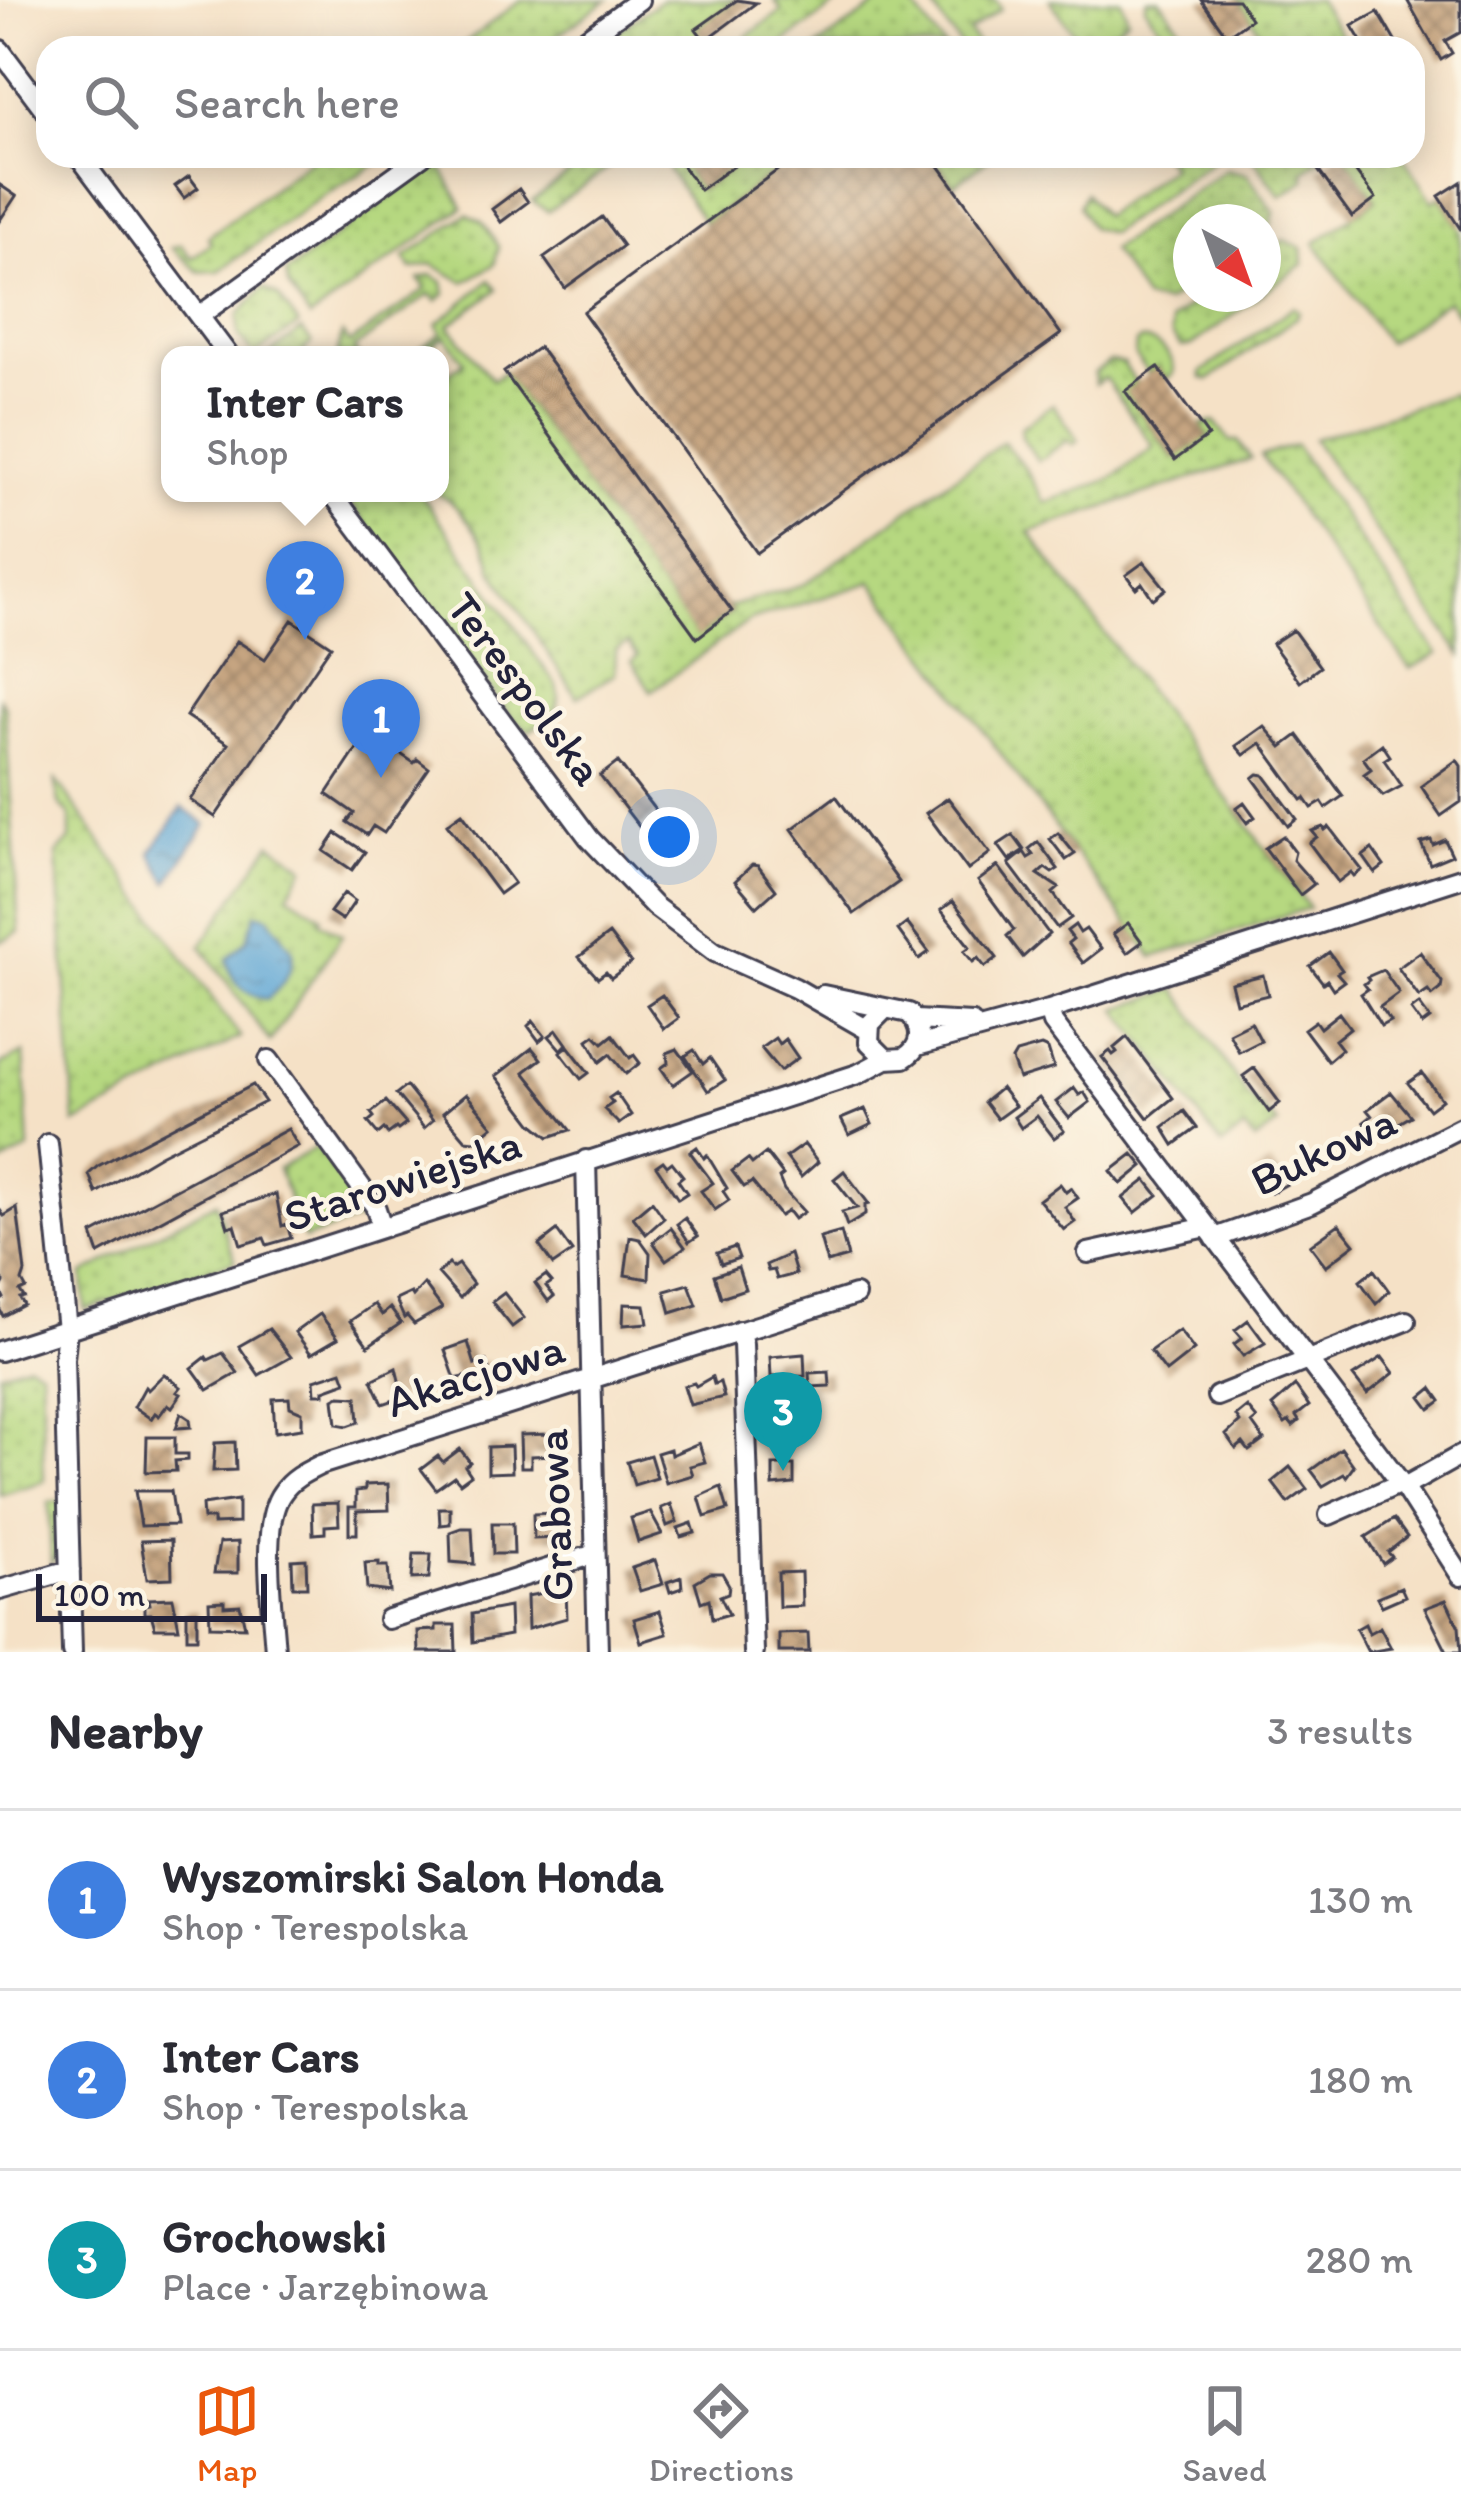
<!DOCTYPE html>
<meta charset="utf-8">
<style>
:root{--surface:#fff;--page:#f2f2f3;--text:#2b2b33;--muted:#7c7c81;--line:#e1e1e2;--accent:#ea580c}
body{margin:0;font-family:Itim,sans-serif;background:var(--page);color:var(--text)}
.compass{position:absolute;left:1173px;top:204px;width:108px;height:108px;border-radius:50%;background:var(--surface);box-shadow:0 6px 30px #0003;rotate:139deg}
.scale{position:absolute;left:36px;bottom:30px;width:231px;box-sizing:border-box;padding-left:12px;border:6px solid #22223b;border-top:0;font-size:33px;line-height:42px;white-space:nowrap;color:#22223b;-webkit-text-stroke:9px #fcf5e5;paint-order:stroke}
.you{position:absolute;left:669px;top:837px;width:42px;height:42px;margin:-30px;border:9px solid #fff;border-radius:50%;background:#1a73e8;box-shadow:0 0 0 18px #1a73e833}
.badge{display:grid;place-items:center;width:78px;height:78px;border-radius:50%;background:var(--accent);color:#fff;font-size:39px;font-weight:700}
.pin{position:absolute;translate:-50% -99px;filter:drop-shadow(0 3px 6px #0008)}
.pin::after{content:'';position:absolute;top:63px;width:42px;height:36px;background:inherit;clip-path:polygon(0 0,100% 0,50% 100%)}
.popup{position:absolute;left:161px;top:346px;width:288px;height:156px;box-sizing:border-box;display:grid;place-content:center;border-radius:24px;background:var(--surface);filter:drop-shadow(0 3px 9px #0005);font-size:39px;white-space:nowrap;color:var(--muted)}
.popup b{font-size:45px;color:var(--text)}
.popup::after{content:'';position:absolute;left:50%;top:100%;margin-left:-24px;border:24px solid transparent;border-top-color:var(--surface)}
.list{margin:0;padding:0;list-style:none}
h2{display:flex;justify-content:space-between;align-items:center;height:156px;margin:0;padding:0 48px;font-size:51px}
h2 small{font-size:39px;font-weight:400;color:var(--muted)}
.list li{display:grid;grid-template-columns:78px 1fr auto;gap:36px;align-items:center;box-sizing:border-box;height:180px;padding:0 48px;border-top:3px solid var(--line)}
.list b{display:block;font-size:45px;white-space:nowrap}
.list p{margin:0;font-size:39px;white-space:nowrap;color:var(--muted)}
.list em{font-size:39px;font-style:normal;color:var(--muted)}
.icon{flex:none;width:66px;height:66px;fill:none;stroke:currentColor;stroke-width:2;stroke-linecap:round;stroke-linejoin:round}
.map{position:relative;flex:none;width:1461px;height:1652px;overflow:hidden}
.search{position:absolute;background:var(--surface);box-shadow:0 6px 30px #0003;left:36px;right:36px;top:36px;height:132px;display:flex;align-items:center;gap:30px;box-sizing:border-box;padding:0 42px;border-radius:36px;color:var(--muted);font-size:45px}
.sheet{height:696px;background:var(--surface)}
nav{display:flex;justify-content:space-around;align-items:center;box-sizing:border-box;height:168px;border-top:3px solid var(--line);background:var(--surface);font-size:33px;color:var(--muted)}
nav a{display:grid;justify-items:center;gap:6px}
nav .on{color:var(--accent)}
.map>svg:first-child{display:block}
.grass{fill:url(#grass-dots);stroke:#6c7d5e;stroke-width:3}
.water{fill:url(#water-ripples);stroke:#416488;stroke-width:3}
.building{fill:url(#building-cross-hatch)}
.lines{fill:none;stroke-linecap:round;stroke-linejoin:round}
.minor-casing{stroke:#423f50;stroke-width:24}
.minor{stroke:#fff;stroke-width:18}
.labels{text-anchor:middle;stroke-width:9;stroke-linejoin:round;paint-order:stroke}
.street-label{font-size:45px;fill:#22223b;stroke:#fcf5e5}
</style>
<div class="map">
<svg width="1461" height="1652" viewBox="0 0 1461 1652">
<defs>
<pattern id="grass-dots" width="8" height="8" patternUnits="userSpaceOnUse" patternTransform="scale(3)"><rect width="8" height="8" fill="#b6d880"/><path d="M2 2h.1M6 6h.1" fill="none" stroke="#9cb970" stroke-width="1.8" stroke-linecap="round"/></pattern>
<pattern id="water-ripples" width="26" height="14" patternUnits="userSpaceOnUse" patternTransform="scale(3)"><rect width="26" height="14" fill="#60a7d6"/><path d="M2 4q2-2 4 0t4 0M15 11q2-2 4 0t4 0" fill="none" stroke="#4f88af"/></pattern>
<pattern id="building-cross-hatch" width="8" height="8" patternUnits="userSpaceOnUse" patternTransform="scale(3)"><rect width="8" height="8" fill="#c6a581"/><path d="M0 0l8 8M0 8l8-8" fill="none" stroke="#a0866b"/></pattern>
</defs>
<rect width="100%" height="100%" fill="#fcf5e5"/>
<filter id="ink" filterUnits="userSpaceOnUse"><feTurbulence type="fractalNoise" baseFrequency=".00833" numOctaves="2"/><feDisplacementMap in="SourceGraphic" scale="24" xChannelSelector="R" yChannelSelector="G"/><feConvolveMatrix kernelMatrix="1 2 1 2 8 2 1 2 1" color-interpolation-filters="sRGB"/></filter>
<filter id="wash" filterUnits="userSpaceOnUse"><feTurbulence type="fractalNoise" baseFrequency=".004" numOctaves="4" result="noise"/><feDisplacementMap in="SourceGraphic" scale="48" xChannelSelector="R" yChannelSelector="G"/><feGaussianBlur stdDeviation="2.7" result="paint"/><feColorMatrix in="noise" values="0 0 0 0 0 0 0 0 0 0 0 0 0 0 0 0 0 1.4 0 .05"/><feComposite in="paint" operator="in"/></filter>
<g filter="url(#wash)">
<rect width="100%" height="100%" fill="#f5e1c6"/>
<path class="grass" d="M521,0h86l-67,48h-82z
M661,0h76l-40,29 13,19h-116z
M774,0h68l-65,48h-30l-1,-11 36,-26z
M884,0h25l36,48h-129z
M928,0h67l6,9 -32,23 11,16h-18z
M1050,0h71l7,18 -35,30h-8z
M1147,0h13l29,39 -1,6 -13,3 -30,-41z
M1238,0h80l30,47 13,-6 4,7h-101l5,-4z
M315,156h75l-66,39 -105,76 -20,1 -27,-24 9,-3 11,13 19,-15 -3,-6z
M593,156h32l-77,55 -16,-10z
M667,156h18l-6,5 21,29 47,-34h50l-92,67 -36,-52z
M932,156h61l-39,29z
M1163,156h56l-109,77 -19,-5 -12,-22 6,-13 18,23 68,-49z
M1252,156h72l-20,15 1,9 -24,16z
M1344,156h59l30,46 6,-6 22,34v88l-13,-18 -61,43 -72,-100 61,-43z
M432,166l11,4 20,37 -153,111 -22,-32 -2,-13z
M1226,169l21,5 27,38 -3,13 -8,8v-11h-72v63l-25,18 -21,-3 -34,-50z
M467,214l15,8 17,25 -5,18 -30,17 -32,-18 -20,5 -8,-11z
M1284,240l18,8 1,16 -40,29v-41z
M432,275l11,7 2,12 -8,7 -7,-7 -76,54 4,7h-21l5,-21 8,9 76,-54 -7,-10z
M490,280l7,10 -48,35 43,55 12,-8 193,265 35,-25 -3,-5 76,-23 198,-142 23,27 19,34 66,-24 43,-32 -49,-69 -10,6 -1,-11 16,-12 13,2 13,20 -10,9 48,67 34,-23 -8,-11 15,-3 15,19h8l13,18 -222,73 280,376 -156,49 -281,-375 -122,38 -99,71 -19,-30 6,-5 -10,-13 -12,7 -1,24 -38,23 -85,-128c-2,-24 -34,-66 -55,-76l3,-113 24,-18 -19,-26 -27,19h-7l31,-22 -5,-9z
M264,288l14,8 21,29 -45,30 -16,-20v-20z
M1204,294h58l-71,52 -10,1 -9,-12 -1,-14z
M1293,307l6,4 -2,6 -88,63 -7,-2v-6z
M302,330l10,13 -9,7 4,5h-39z
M1141,340c17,0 34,16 33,33l-7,6 -9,-12 -9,7 -14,-19 1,-12z
M1452,394l9,13v248l-148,-216z
M1053,404l25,36 -5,5 -5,-5 -30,21 -16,-24 -2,-9z
M1295,445l143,209 -28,15 -149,-213z
M343,493h77l137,193c8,24 -10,32 -27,45l-19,-14z
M0,699l5,8 14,225 -19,10z
M55,778l185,259 -165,87 -18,-270 13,-14v-24l-11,-12z
M271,843l34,24 -17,27 34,22 -2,5 22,14 -72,107 -69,-96z
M1176,989l71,106 31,29 -23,17 -10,-13 -23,18 -105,-137z
M24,1053l5,96 -29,16v-100z
M317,1147l52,69 -65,23 -26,-70z
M216,1202l19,59 -150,49 -2,-36z
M28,1363l13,7 3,111 -44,14v-123z
M58,1501l3,3 1,45 -11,15 -2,-62z"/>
<path class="water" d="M182,807l24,17 -38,58 -17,-29z
M256,913l12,3 25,35c1,19 -11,36 -26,48 -22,-2 -37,-20 -40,-40l20,-19z"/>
<g id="blocks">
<path class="building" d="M737,0l19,3 -51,38 -9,-12z
M1201,0h37l13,19 -24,17z
M1407,0h54v32l-16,9 7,12 -11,7z
M1378,12l6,10 15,26h-34l-4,-7 -9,-15z
M685,156h62l-47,34 -21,-29z
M797,156h135l129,178 -304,219 -174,-241z
M1337,156h7l32,43 -24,18 -34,-47z
M189,176l9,12 -14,10 -9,-12z
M1461,182v48l-22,-34z
M0,185l16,11 -16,24z
M519,189l9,13 -27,20 -9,-13z
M602,217l21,29 -58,42 -21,-30z
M539,347l193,264 -35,27 -193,-266z
M1158,367l50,69 -33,24 -50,-69z
M1144,562l22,27 -13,10 -11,-16 -6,5 -10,-13z
M292,620l39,26 -116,171 -25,-17 38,-56 -42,-28 51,-75 28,18z
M1293,630l27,37 -20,15 -28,-38z
M1264,726l18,21 16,-12 45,61 -17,12 -4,-6 -10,6 -7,-10 -3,2 -41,-57 -17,12 -8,-9z
M368,732l46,31 3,-4 12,9 -45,65 -11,-7 -6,9 -20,-13 7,-9 -27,-19z
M1382,744l8,12 -6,4 18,26 -19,10 -19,-22 7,-5 -8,-11z
M1457,760l4,6v36l-20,14 -20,-30z
M618,762l40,52 -18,14 -40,-52z
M1258,774l6,1 33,44 -9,7 -35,-48z
M836,796l63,86 -45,32 -62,-85z
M948,798l42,55 -22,17 -42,-57z
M1244,802l11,15 -8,6 -11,-15z
M462,813l52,70 -15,11 -52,-70z
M1323,827l2,3 4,-3 33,43 -8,6 -3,-4 -13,10 -29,-39 8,-6 -5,-6z
M336,833l29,19 -13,18 -28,-19z
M1058,833l17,21 -9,6 -16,-21z
M1013,835l11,15 -15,10 -11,-15z
M1283,836l12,16 -2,8 21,24 -14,11 -35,-47z
M1431,840l2,5 12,-5 7,15 -22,9 -9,-21z
M1038,842l20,27 -6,4 -7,-5 -7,6 21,14 -6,5 18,25 -14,10 -48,-64 15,-12 4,6 5,-3 -4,-6z
M1372,849l12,17 -9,7 -12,-17z
M752,865l6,1 18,24 -19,17 -22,-26z
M998,866l51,68 -26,23 -16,-21 7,-6 -36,-49z
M344,893l11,8 -13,19 -12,-8z
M953,901l44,57 -12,9 -7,-9 -5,4 -9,-11 6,-4 -29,-37z
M907,923l22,29 -10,7 -21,-29z
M1128,923l14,19 -15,11 -14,-19z
M1075,925l5,8 6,-4 15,20 -18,14 -15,-20 5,-4 -6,-8z
M609,934l22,29 -20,15 -5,-6 -8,6 -19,-21z
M1329,952l13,18 -5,3 7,8 -11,8 -6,-9 -4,3 -13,-17z
M1420,952l22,30 -1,7 -9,7 -4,-5 -9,6 -21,-29z
M1383,970l16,23 -19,14 10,14 -9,5 -20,-32 7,-5 -4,-5 5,-4 -2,-3z
M1263,975l5,20 -32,8 -5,-20z
M662,995l17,23 -15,11 -17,-24z
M1419,1004l11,15 -8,6 -11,-15z
M1339,1013l11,15 -15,12 7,9 -14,12 -24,-32 11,-8 5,7z
M533,1021l12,15 -6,5 -11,-15z
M1251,1022l10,19 -22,11 -10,-19z
M557,1030l10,14 -6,6 -12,-14z
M595,1035l8,8 10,-8 17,23 4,-3 6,8 -14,11 -16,-20 -10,8 -12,-22z
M1127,1037l46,61 -25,20 -46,-61 8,-6 3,4 4,-3 -3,-4z
M775,1038l4,6 6,-5 13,19 -18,13 -19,-23z
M568,1046l21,27 -8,6 -21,-27z
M1041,1046l7,3 6,19 -35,11 -7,-19 4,-7z
M532,1048l9,11 -17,13 46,58 -21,7 -17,-14 -36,-47z
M677,1049l16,22 -20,14 -12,-17 7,-5 -1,-10z
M694,1050l9,14 7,-6 15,22 -17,11 -23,-35z
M1254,1068l26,35 -11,9 -26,-36z
M1422,1073l20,27 -13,10 -21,-27z
M253,1085l12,17 -105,53 -64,38 -7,-19 9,-8z
M406,1086l27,34 -9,8 -28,-34z
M1001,1088l14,18 -18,13 -13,-17z
M1074,1088l5,7 5,-3 6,10 -21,16 -13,-16z
M1391,1092l20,24 -37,22 -10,-16 8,-6 -5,-6z
M616,1093l15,22 -12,9 -15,-15 9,-6 -4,-5z
M466,1094l27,32 -18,15 -9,-1 -23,-27z
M1039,1098l25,33 -10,7 -17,-22 -16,12 -7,-11z
M386,1101l20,23 -8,6 -2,-2 -8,6 -4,-5 -6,5 -10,-12 6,-5 -3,-4z
M865,1109l7,15 -23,11 -8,-16z
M1184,1111l13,17 -23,17 -11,-18z
M288,1129l10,17 -199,108 -7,-20z
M804,1144l14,18 -17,15 -15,-20z
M697,1147l7,11 3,-3 20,33 -4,3 6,9 -14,10 -14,-19 12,-8 -23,-31z
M766,1153l17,22 -4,3 5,12 20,22 -10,7 -6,-8 -8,5 -28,-34 -8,5 -12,-16 16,-12 4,5z
M1133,1154l10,12 -22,18 -10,-13z
M663,1161l4,5 5,-4 11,14 -5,4 9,13 -9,6 -22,-33z
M1270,1162l17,22 -16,9 -16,-20z
M844,1171l25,33 -4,1v10l-18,11 -5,-14 15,-4 -23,-29z
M1146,1180l12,15 -23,18 -12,-15z
M1060,1184l6,8 5,-4 7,10 -13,9 10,15 -11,8 -25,-30z
M276,1194l6,32 5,-2 4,14 -24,7 -3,-7 -23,7 -6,-20 -7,2 -5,-16z
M652,1201l12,17 -18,16 -13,-17z
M17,1208l8,64 -3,9 4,7 -6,3 4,6 -4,1 4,7 -21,11 -3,-6v-9l4,-3 -4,-8 4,-8 -4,-7v-65l4,6z
M685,1218l13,18 -9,6 -12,-18z
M1339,1224l16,20 -29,22 -16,-21z
M671,1228l14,19 -19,13 -13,-18z
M557,1231l15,21 -19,13 -14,-20z
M841,1232l7,25 -21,6 -7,-25z
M630,1237l10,2 10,14 -1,26 -24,-4z
M735,1247l4,11 -18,6 -4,-11z
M790,1254l6,20 -19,5 -3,-9 -6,1 -2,-6z
M449,1264l3,4 6,-4 15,20 -13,14 -22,-25z
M738,1267l7,22 -24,8 -7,-22z
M1374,1270l15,21 -13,13 -16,-23z
M546,1275l6,7 -6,4 8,10 -6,5 -13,-18z
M424,1284l18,24 -28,16 -7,-8 -3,2 -8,-18 15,-7 2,3z
M689,1284l8,21 -26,8 -6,-22z
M504,1293l20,25 -12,9 -20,-25z
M374,1304l8,11 8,-7 11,15 -33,23 -18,-25z
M624,1304l21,1 3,18 -25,2z
M320,1314l18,24 -27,16 -16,-22z
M1248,1320l17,23 -22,13 -9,-12 8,-6 -7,-8z
M269,1329l22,28 -32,18 -20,-29z
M1179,1330l15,20 -28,22 -16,-21z
M468,1342l7,23 11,-4 8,25 -11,3 -5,-15 -23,5 -10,-29z
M223,1353l15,20 -30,17 -16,-22 14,-11 2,3z
M804,1354l1,22 -34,1 -1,-20z
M1382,1357l12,16 -27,21 -14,-18z
M396,1368l7,29 -20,7 -11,-24z
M342,1371l4,11 -22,8v4h-9l-1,-14z
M829,1372l1,14 -20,1 -1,-14z
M164,1374l17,13 -4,5 4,2 -9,13 -4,-3 -9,12 -4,-3 -4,6 -17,-12 11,-20 3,3z
M712,1377l2,7 6,-2 4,15 -34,8 -6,-19 10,-3 2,3z
M1295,1386l14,20 -13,10 3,5 -6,5 -4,-5 -4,3 -13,-18z
M1432,1388l9,13 -11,8 -9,-12z
M791,1395l6,29 -27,1v-21h7v-8z
M340,1396l17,1 2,25 -11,4 -11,-2 -3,-25z
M289,1398l1,9 12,5v16l-27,4 -2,-33z
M1247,1407l10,12 -5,4 12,17 -15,11 -6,-8 -7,6 -10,-14 14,-13 -4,-6z
M181,1413l9,6 1,8 -15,1z
M550,1434l4,21 -23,1v11h-10l-1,-32z
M147,1437h28v17h13v6l-13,1 1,10 -30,1z
M235,1442l1,28 -23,1 2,-28z
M699,1443l6,19 -15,4 3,9 -27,8 -9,-30 13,-4 1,6z
M511,1446l1,26 -24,1v-26z
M1341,1448l13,18 -8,11 -2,-3 -21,12 -12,-16z
M460,1449l10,13 -5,4 6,9 -11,8 -6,-7 -18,13 -15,-20 17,-13 5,6z
M650,1455l7,23 -23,7 -7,-23z
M773,1465h21v19l-21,2z
M1290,1467l17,22 -19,14 -16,-21z
M388,1484l1,26 -32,1v23h-8v-27h7v-16l9,-1v-5z
M721,1487l7,23 -23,7 -6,-20z
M135,1491h36l5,34 -35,1z
M238,1500v23l-25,1v-5h-10l-1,-14z
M338,1503l1,22 -14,1v7l-12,1 -1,-30z
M671,1504l6,18 -10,4 -6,-18z
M439,1508h11v16l-10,1z
M650,1512l12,22 -24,8 -7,-24z
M556,1513l1,25 -23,1 -1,-25z
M1394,1519l13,18 -19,15 4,5 -9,7 -17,-27z
M492,1523h21l1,31h-21z
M692,1523l3,10 -14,4 -3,-9z
M461,1528h11l2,36 -23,-2 -1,-30z
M171,1540l1,38 -25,1 -6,-38z
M238,1542v31h-24l5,-30z
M414,1554h17l-2,24 -17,1z
M306,1559l1,28h-14l-1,-27z
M655,1560l8,24 -23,7 -8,-23z
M379,1562v4h9l2,26 -23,-3 -2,-26z
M801,1572l1,34 -23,1 -1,-34z
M710,1573h12l7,12 -1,8 -8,3 9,18 -17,5 -3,-20 -8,3 -6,-20z
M681,1577l1,11 -12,4 -3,-10z
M1401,1587l4,9 -23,10 -5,-9z
M566,1589l1,29 -39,11 -1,-33z
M173,1598l6,30h-24l-4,-14h-6v-9l5,-1 -1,-5z
M1446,1600l13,27 2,25h-14l-22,-44z
M224,1601v5l16,-1 5,22 -35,-1 -1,-24z
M509,1607l1,28 -37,7 -1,-28z
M187,1611h10v27h-10z
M660,1611l7,23 -26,8 -7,-23z
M1365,1624l4,9 11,-6 11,21 -23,4 -12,-23z
M436,1625h19l1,27h-37l-1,-21 18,-1z
M808,1633l1,19h-30v-18z"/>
</g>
</g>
<g filter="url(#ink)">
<use href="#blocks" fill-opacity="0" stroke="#423f50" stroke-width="3"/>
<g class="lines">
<g class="minor-casing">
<path id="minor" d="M573,48l66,-48
M0,50l48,64
M79,156l149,199
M199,316l223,-160
M332,493l257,345 65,68 61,46 80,36 73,42
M823,995l86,18c15,16 13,34 -5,45l-18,1 -17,-17 1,-18 15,-15
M1049,1010l4,13 351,464 57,89
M916,1020l56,3
M917,1046l132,-36 412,-132
M269,1060l106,146 7,21
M48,1144l19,186 -3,29 8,293
M586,1160l12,492
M1215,1238l97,-35 149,-76
M1088,1253l119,-26
M739,1331l4,13 11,308
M0,1351l858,-277 28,-15
M1217,1396l189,-75
M1404,1487l57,-32
M1329,1515l72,-32
M0,1590l70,-20
M388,1619l207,-65
M275,1652c-2,-40 -16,-128 7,-159 9,-14 24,-21 38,-28l535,-170"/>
</g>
<use href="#minor" class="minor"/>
</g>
</g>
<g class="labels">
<g class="street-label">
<text transform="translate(526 688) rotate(53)" y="16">Terespolska</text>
<text transform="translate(1323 1150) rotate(-25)" y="16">Bukowa</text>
<text transform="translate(402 1179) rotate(-18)" y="16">Starowiejska</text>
<text transform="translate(475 1374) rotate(-18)" y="16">Akacjowa</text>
<text transform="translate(554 1515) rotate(-92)" y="16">Grabowa</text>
</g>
</g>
</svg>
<svg class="compass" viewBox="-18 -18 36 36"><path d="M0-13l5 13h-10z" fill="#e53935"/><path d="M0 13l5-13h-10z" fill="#7c7c81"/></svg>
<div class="scale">100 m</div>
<div class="you"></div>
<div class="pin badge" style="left:381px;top:778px;background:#3f7fe0">1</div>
<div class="pin badge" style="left:305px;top:640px;background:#3f7fe0">2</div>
<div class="popup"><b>Inter Cars</b>Shop</div>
<div class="pin badge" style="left:783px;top:1471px;background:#0f9aa8">3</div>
<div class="search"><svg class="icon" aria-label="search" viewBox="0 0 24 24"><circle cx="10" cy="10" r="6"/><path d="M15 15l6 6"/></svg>Search here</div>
</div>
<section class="sheet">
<h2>Nearby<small>3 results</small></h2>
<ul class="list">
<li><span class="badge" style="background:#3f7fe0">1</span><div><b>Wyszomirski Salon Honda</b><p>Shop · Terespolska</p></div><em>130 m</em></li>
<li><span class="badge" style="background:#3f7fe0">2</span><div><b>Inter Cars</b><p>Shop · Terespolska</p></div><em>180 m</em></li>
<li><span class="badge" style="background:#0f9aa8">3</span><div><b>Grochowski</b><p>Place · Jarzębinowa</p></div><em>280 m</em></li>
</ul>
</section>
<nav>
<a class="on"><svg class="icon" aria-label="map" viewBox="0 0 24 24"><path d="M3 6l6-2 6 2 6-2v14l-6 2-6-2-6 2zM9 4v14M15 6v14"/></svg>Map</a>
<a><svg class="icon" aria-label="directions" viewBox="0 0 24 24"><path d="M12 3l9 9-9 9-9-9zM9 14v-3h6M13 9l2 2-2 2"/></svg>Directions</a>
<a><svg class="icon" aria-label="saved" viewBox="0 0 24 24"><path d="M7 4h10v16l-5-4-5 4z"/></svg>Saved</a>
</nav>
